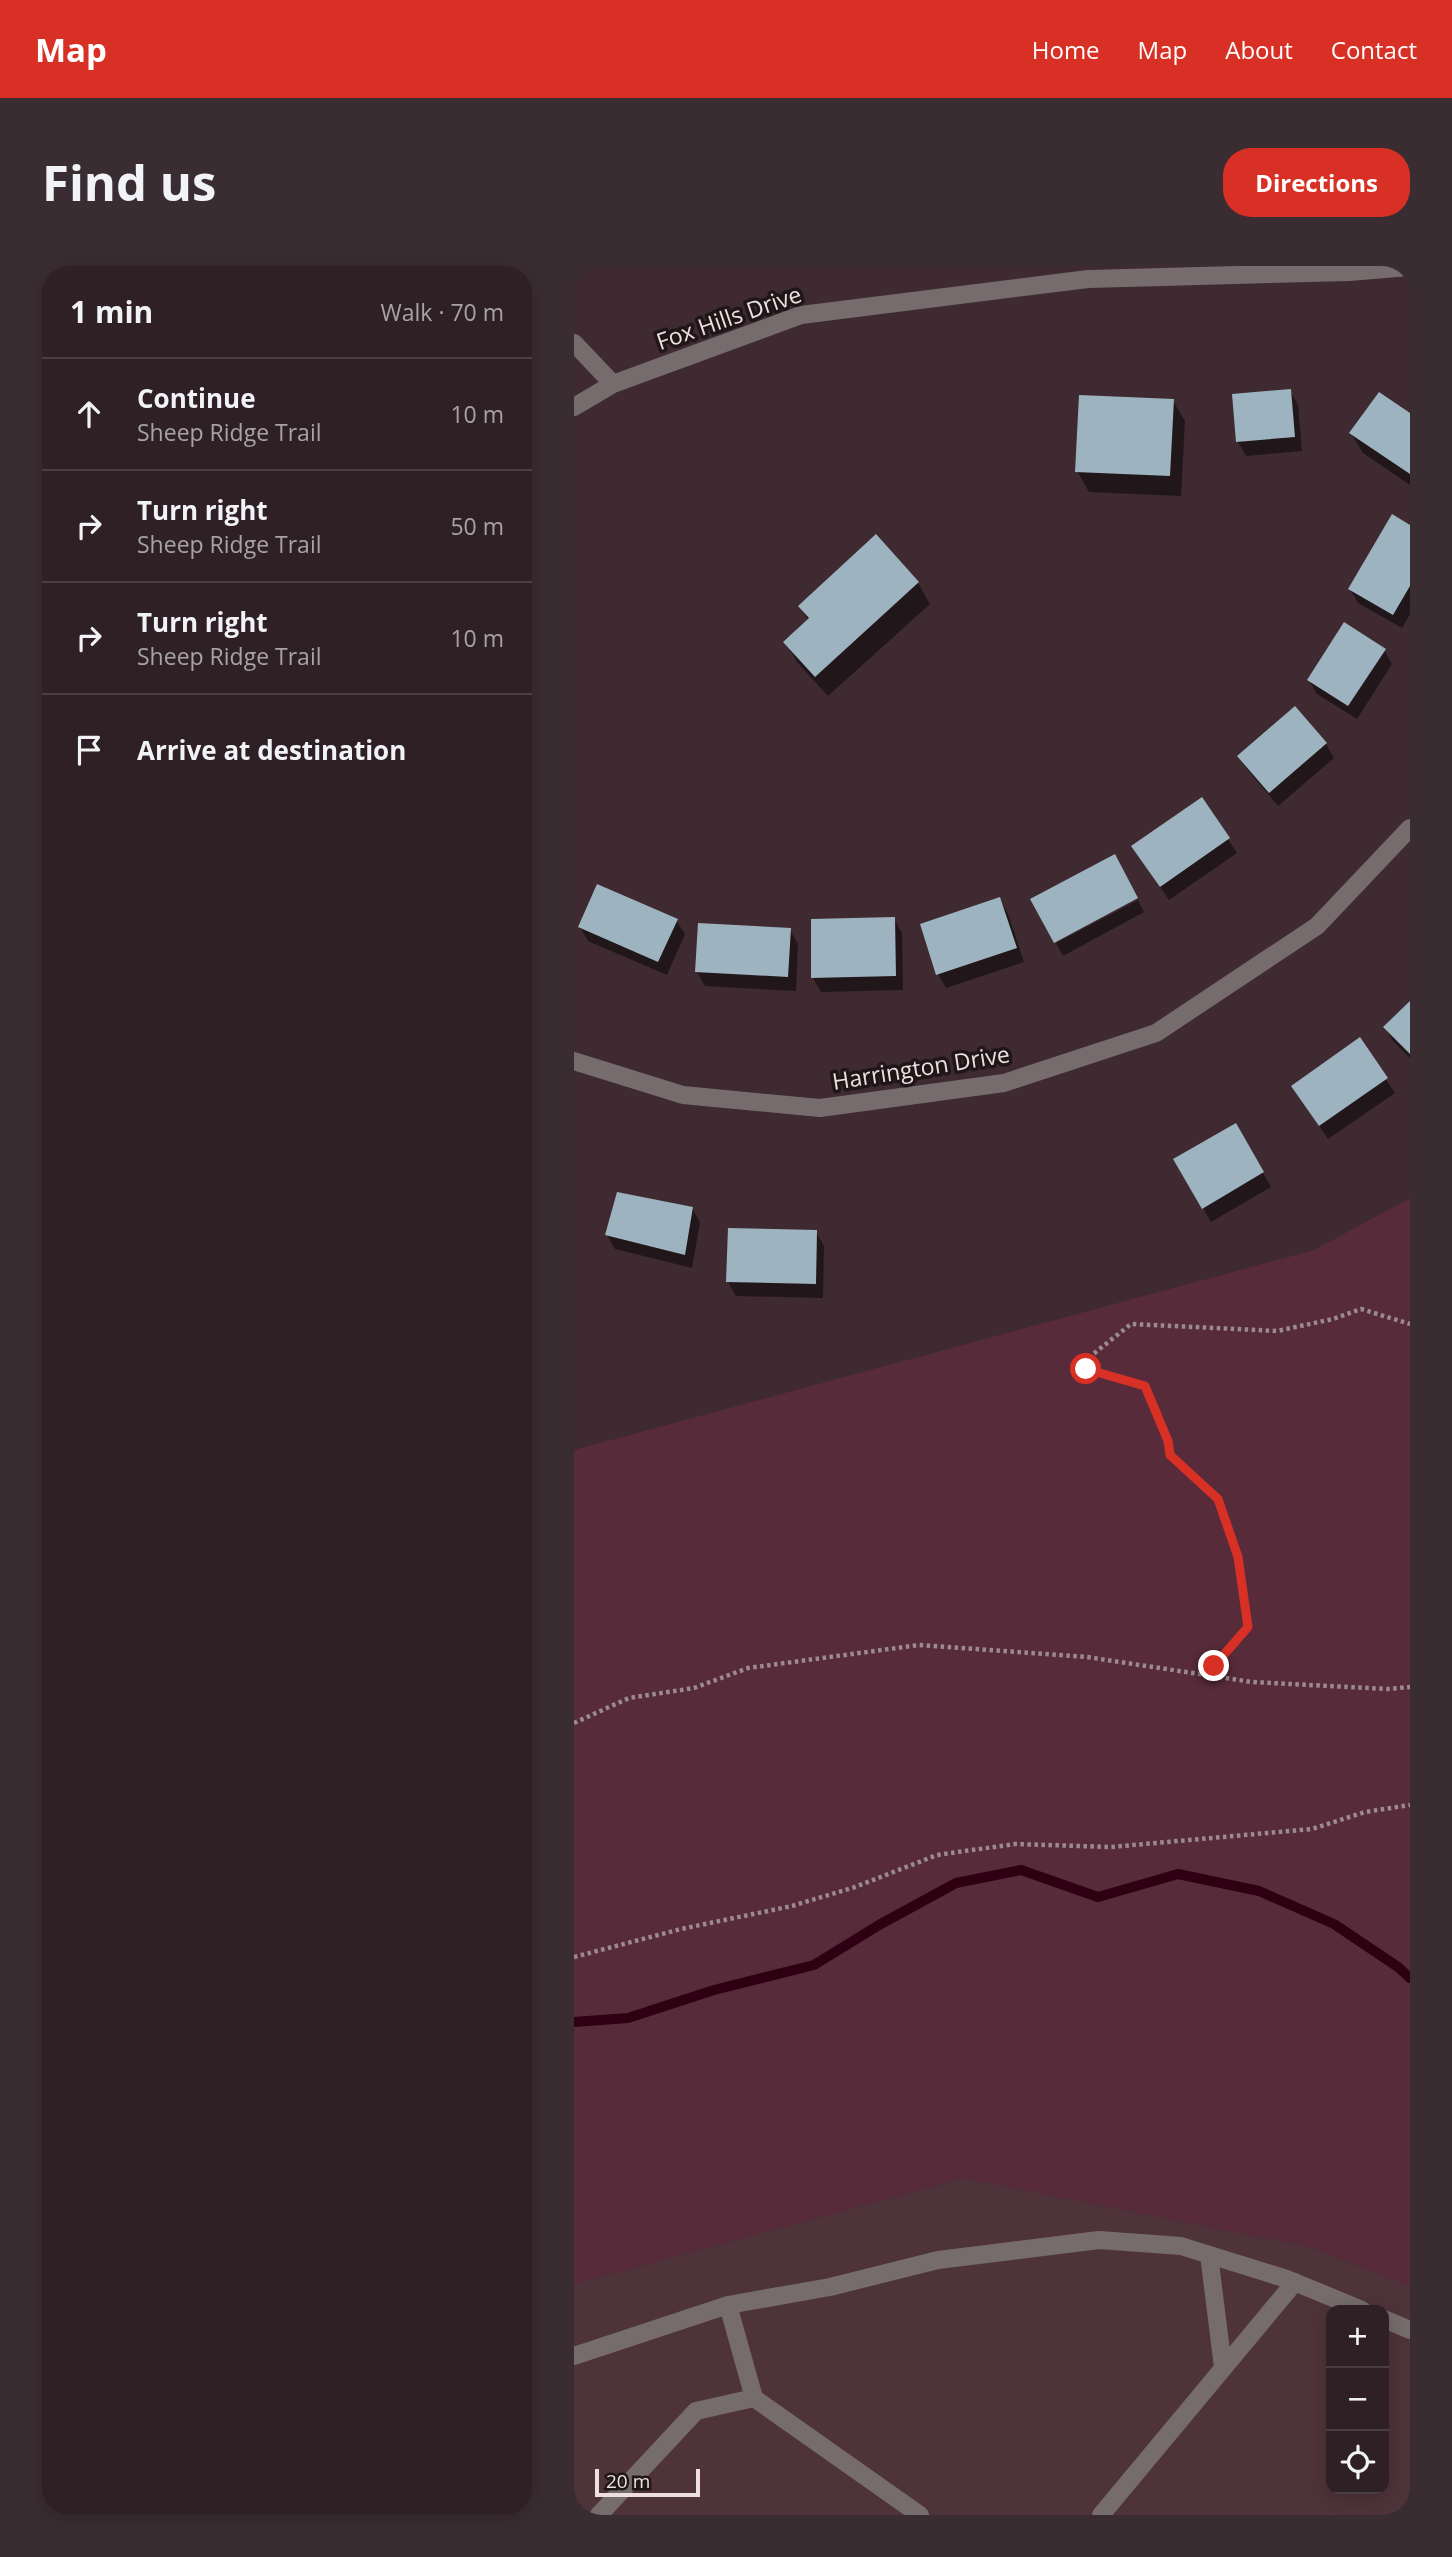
<!DOCTYPE html>
<meta charset="utf-8">
<style>
:root{--surface:#2e2024;--page:#3a2d31;--text:#f1f3f6;--muted:#a7a3a6;--line:#493e41;--accent:#d93025}
body{margin:0;font-family:"Open Sans",sans-serif;background:var(--page);color:var(--text)}
.controls{position:absolute;right:21px;bottom:21px;display:grid;overflow:hidden;border-radius:14px;box-shadow:0 4px 18px #0003}
.controls button{width:63px;height:63px;display:grid;place-items:center;padding:0;border:0;border-bottom:2px solid var(--line);background:var(--surface);color:var(--text);font:35px sans-serif}
.scale{position:absolute;left:21px;bottom:18px;width:105px;box-sizing:border-box;padding-left:7px;border:4px solid #eddfe2;border-top:0;font-size:19px;line-height:24px;white-space:nowrap;color:#eddfe2;-webkit-text-stroke:5px #1f1618;paint-order:stroke}
.stop{position:absolute;width:21px;height:21px;margin:-16px;border:5px solid #d93025;border-radius:50%;background:#fff}
.stop.end{background:#d93025;border-color:#fff;box-shadow:0 2px 7px #0008}
.list{margin:0;padding:0;list-style:none}
h2{display:flex;justify-content:space-between;align-items:center;height:91px;margin:0;padding:0 28px;font-size:30px}
h2 small{font-size:23px;font-weight:400;color:var(--muted)}
.list li{display:grid;grid-template-columns:46px 1fr auto;gap:21px;align-items:center;box-sizing:border-box;height:112px;padding:0 28px;border-top:2px solid var(--line)}
.list b{display:block;font-size:26px;white-space:nowrap}
.list p{margin:0;font-size:23px;white-space:nowrap;color:var(--muted)}
.list em{font-size:23px;font-style:normal;color:var(--muted)}
.icon{flex:none;width:38px;height:38px;fill:none;stroke:currentColor;stroke-width:2;stroke-linecap:round;stroke-linejoin:round}
.map{position:relative;flex:none;width:836px;height:2249px;overflow:hidden;border-radius:28px}
header{display:flex;align-items:center;gap:42px;box-sizing:border-box;height:98px;padding:0 35px;background:var(--accent);color:#fff}
header strong{font-size:33px}
nav{display:flex;gap:38px;margin-inline-start:auto;font-size:24px}
.intro{display:flex;align-items:center;justify-content:space-between;box-sizing:border-box;height:168px;padding:0 42px}
h1{margin:0;font-size:49px}
.button{padding:18px 32px;border-radius:28px;background:var(--accent);color:#fff;font-size:24px;font-weight:700}
main{display:flex;gap:42px;padding:0 42px}
aside{flex:1;background:var(--surface);border-radius:28px;box-shadow:0 4px 18px #0003}
.map>svg:first-child{display:block}
.built{fill:#4e343a;fill-rule:evenodd}
.green{fill:#572b39}
.shadow{fill:#0007}
.lines{fill:none;stroke-linecap:round;stroke-linejoin:round}
.stream{stroke:#2e0012;stroke-width:10}
.building{fill:#9db4c0}
.path{stroke:#9b8b8f;stroke-width:4.5;stroke-dasharray:3.5 3.5;stroke-linecap:butt}
.minor{stroke:#766c6e;stroke-width:18}
.route{stroke:#d93025;stroke-width:9}
.labels{text-anchor:middle;stroke-width:7;stroke-linejoin:round;paint-order:stroke}
.street-label{font-size:23px;fill:#eddfe2;stroke:#1f1618}
</style>
<header>
<strong>Map</strong>
<nav><a>Home</a><a>Map</a><a>About</a><a>Contact</a></nav>
</header>
<div class="intro"><h1>Find us</h1><a class="button">Directions</a></div>
<main>
<aside>
<h2>1 min<small>Walk · 70 m</small></h2>
<ul class="list">
<li><svg class="icon" aria-label="ahead" viewBox="0 0 24 24"><path d="M12 20V5M6 11l6-6 6 6"/></svg><div><b>Continue</b><p>Sheep Ridge Trail</p></div><em>10 m</em></li>
<li><svg class="icon" aria-label="right" viewBox="0 0 24 24"><path d="M7 20v-9h11M14 6l5 5-5 5"/></svg><div><b>Turn right</b><p>Sheep Ridge Trail</p></div><em>50 m</em></li>
<li><svg class="icon" aria-label="right" viewBox="0 0 24 24"><path d="M7 20v-9h11M14 6l5 5-5 5"/></svg><div><b>Turn right</b><p>Sheep Ridge Trail</p></div><em>10 m</em></li>
<li><svg class="icon" aria-label="arrive" viewBox="0 0 24 24"><path d="M6 21V4h12l-3 4 3 4H6"/></svg><div><b>Arrive at destination</b></div></li>
</ul>
</aside>
<div class="map">
<svg width="836" height="2249" viewBox="0 0 836 2249">
<rect width="100%" height="100%" fill="#3e2a30"/>
<path class="built" d="M390,1912l347,69 99,39v229h-836v-231zM757,2044h53v179h-53z"/>
<path class="green" d="M836,932v1088l-99,-39 -347,-69 -390,106v-834l740,-200z"/>
<path class="shadow" d="M716,125l8,14 4,46 -56,5 -8,-14z
M599,135l12,20 -4,75 -92,-4 -12,-21z
M836,149v70l-47,-32 -12,-20z
M836,261v87l-8,14 -44,-25 -8,-14z
M302,271l42,46 12,21 -102,92 -31,-34 -11,-20 23,-21 -9,-15z
M810,384l8,14 -35,55 -40,-25 -8,-14z
M721,442l31,36 8,14 -56,48 -30,-36 -9,-14z
M628,533l35,54 -68,47 -27,-40z
M426,633l8,15 16,48 -78,26 -8,-14z
M564,634l6,12 -81,44 -7,-13z
M320,653l8,14 1,57 -82,2 -8,-14z
M102,654l9,14 -18,41 -79,-34 -8,-14z
M216,664l8,14 -2,47 -91,-5 -8,-14z
M836,738v54l-17,-17 -8,-14z
M785,774l36,53 -67,46 -26,-38z
M662,859l35,62 -60,35 -35,-62z
M118,942l8,14 -8,46 -77,-19 -8,-14z
M242,966l8,14 -1,52 -87,-2 -8,-14z"/>
<g class="lines">
<path class="stream" d="M0,1756l54,-4 86,-28 100,-25 65,-40 77,-42 65,-13 77,27 80,-23 81,17 75,33 64,43 12,11"/>
</g>
<path class="building" d="M717,123l4,48 -59,5 -4,-48z
M805,126l31,21v61l-61,-41z
M505,129l95,4 -4,77 -95,-4z
M818,248l18,11v61l-17,29 -45,-26z
M302,268l43,48 -104,95 -32,-35 26,-24 -11,-12z
M770,356l42,27 -38,57 -41,-26z
M721,440l32,37 -58,50 -32,-37z
M628,531l28,41 -70,49 -29,-41z
M541,588l23,44 -84,45 -24,-44z
M23,618l81,35 -20,43 -80,-35z
M426,631l17,51 -81,27 -16,-51z
M321,651l1,59 -85,2v-59z
M124,657l93,5 -3,49 -93,-5z
M836,735v53l-27,-27z
M786,771l28,41 -69,48 -28,-40z
M662,857l28,49 -62,37 -29,-50z
M43,926l76,15 -8,48 -80,-20z
M154,962l89,2 -1,54 -90,-2z"/>
<g class="lines">
<path class="path" d="M636,1409l4,-9 34,-39 -10,-70 -20,-58 -48,-44 -2,-14 -23,-55 -59,-17 1,-10 44,-35 146,7 56,-12 28,-10 49,15
M0,1457l55,-25 65,-10 54,-20 171,-23 168,12 165,25 135,7 23,-2
M0,1691l107,-28 111,-23 63,-19 82,-32 78,-11 96,3 201,-18 53,-17 45,-7"/>
<path class="minor" d="M0,77l39,41
M0,141l39,-23 188,-69 287,-36 261,-7 61,-5
M0,795l109,34 137,13 184,-25 152,-50 161,-107 93,-98
M635,1989l14,112
M154,2039l26,93 166,117
M810,2053l26,11
M0,2090l154,-51 102,-18 108,-27 161,-20 82,6 106,33 75,31
M25,2249l97,-104 58,-13
M527,2249l194,-233"/>
</g>
<g class="lines">
<path class="route" d="M512,1103l59,17 23,55 2,14 48,44 20,58 10,70 -34,39"/>
</g>
<g class="labels">
<g class="street-label">
<text transform="translate(155 52) rotate(-19)" y="8">Fox Hills Drive</text>
<text transform="translate(347 802) rotate(-9)" y="8">Harrington Drive</text>
</g>
</g>
</svg>
<div class="controls">
<button>+</button>
<button>−</button>
<button><svg class="icon" aria-label="locate" viewBox="0 0 24 24"><circle cx="12" cy="12" r="6"/><path d="M12 2v4M12 18v4M2 12h4M18 12h4"/></svg></button>
</div>
<div class="scale">20 m</div>
<div class="stop" style="left:512px;top:1103px"></div>
<div class="stop end" style="left:640px;top:1400px"></div>
</div>
</main>
